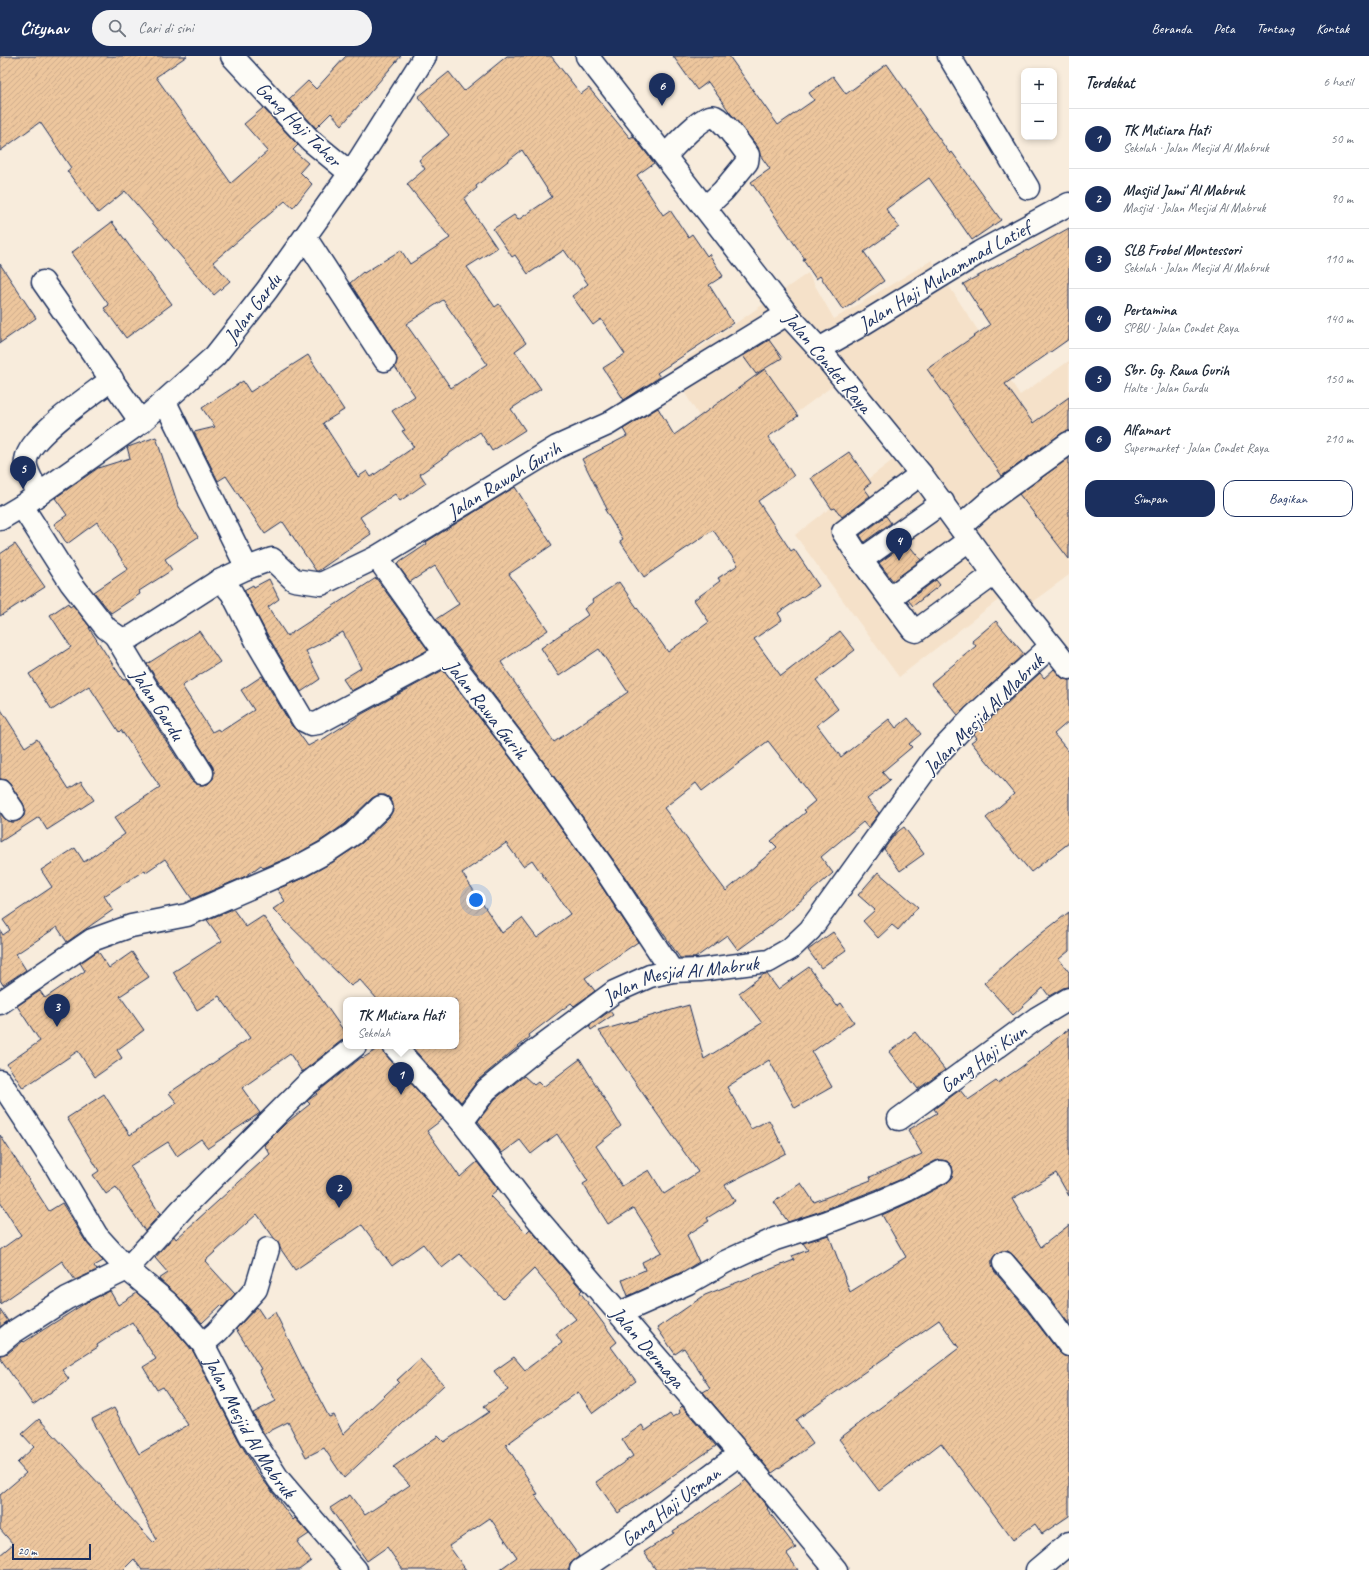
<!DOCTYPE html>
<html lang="id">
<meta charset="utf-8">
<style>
:root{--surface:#fff;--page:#f2f2f3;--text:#1f2937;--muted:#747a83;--line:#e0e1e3;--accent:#1b2f5e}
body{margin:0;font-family:Caveat,sans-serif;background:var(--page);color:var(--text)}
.controls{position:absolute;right:12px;top:12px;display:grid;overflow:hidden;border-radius:8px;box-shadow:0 2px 6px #0003}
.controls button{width:36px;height:36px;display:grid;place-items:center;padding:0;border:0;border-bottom:1px solid var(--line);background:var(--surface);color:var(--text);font:20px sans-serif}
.scale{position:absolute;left:12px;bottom:10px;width:79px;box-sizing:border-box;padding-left:4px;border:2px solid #1b2f5e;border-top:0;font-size:11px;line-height:14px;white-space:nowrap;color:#1b2f5e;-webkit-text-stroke:3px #fdfcf7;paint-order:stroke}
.you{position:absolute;left:476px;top:844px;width:14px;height:14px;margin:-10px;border:3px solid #fff;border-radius:50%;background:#1a73e8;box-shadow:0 0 0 6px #1a73e833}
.badge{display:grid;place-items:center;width:26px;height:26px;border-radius:50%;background:var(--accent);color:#fff;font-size:13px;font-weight:700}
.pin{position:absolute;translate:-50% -33px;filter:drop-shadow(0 1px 2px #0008)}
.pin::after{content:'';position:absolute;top:21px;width:14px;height:12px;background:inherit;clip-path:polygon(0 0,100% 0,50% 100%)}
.popup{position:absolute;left:343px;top:941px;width:116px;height:52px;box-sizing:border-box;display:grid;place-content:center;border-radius:8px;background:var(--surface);filter:drop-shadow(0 1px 3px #0005);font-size:13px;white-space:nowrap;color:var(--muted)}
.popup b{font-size:15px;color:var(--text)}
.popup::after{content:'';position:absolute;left:50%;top:100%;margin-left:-8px;border:8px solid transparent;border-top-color:var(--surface)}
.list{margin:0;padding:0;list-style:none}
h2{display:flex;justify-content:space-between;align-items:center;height:52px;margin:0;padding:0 16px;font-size:17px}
h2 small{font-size:13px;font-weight:400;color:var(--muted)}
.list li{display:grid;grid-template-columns:26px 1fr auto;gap:12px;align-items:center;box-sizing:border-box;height:60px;padding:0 16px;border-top:1px solid var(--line)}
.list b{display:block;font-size:15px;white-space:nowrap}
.list p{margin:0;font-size:13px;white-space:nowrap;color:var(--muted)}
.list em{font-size:13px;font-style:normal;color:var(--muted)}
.actions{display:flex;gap:8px;padding:12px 16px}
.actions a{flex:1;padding:9px 0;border:1px solid var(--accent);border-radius:12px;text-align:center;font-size:14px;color:var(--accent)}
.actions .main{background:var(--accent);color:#fff}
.icon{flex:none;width:22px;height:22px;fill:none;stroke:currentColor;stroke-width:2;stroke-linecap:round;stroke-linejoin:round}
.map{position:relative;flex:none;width:1069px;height:1514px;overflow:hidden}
header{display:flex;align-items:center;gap:24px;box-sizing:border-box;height:56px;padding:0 20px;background:var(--accent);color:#fff}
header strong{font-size:19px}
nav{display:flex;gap:22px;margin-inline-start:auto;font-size:14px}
.search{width:280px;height:36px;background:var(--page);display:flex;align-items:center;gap:10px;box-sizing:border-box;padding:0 14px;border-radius:22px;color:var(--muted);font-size:15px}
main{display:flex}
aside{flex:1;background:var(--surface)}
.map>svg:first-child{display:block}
.built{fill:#f5e1c9}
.building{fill:url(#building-hatch);stroke:#1b2f5e;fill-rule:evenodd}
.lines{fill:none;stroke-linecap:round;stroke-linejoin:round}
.minor-casing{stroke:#1b2f5e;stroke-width:25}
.minor{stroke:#fdfcf7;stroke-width:22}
.labels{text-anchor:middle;stroke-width:3;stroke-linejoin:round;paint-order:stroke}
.street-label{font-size:20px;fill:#1b2f5e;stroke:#fdfcf7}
</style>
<header>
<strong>Citynav</strong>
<div class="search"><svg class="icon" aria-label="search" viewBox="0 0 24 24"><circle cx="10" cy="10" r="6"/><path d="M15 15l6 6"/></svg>Cari di sini</div>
<nav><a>Beranda</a><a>Peta</a><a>Tentang</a><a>Kontak</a></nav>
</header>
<main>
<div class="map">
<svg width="1069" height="1514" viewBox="0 0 1069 1514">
<defs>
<pattern id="building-hatch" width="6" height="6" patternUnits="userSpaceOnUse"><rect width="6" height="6" fill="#edc69d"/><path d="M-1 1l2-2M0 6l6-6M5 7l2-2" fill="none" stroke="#cbaa8a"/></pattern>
</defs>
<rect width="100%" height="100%" fill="#f8ecdc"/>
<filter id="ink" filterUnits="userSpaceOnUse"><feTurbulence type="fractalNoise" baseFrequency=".025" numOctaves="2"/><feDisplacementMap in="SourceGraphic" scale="8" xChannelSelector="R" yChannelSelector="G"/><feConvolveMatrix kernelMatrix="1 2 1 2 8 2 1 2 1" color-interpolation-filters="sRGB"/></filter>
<g filter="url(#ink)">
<path class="built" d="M932,204l88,135 49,-34v214l-41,30 -13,-18 -116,90 -104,-142 103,-79 -60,-74 -110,81 -58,-94 138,-96 26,46z"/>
<path class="building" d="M0,0h187l-31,21 75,106 37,-32 -24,-27 19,-16 35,37 -5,5 15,13 -8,9 12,12 -19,24 -8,-7 -72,61 17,19 -16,14 -89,-104 -27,22 -31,-42 4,-3 -31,-46 -40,29z
M346,0h55l-59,69 -11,-12 -15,15 -27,-29 19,-18 8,8z
M507,0h44l30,38 8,-6 41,50 3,-2 21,27 -17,12 26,40 7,-5 18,27 4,-3 15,22 2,-2 14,22 -14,9 24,38 -76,50 3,4 -36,23 -21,-32 22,-14 -24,-35 -8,6 -21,-29 16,-12 -24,-34 -36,24 -13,-19 -3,2 -19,-28 21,-14 4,5 34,-23 -30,-47 -46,36 1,2 -13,11 33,49 -30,19 28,40 4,-3 27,39 -11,8 26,38 -30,20 14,21 -33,21 -12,-19 -60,42 6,9 -26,18 -5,-7 -35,23 11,17 -53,37h-2l-33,-49 -18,12 -39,-58 -8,5 -24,-49 21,-5 -13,-19 41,-27 7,11 58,-37 36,55 -21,13 35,54 9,-6 4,6 43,-30 -12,-16 3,-1 -13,-19 23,-15 -20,-29 2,-7 -2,-7 -45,-70 13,-11 1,1 37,-23 9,14 40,-26 -43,-54 18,-15 -6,-9 30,-25 -31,-38 31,-25 15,19zM443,244l44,64 -36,24 -45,-64z
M673,0h56l49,69 36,-25 -5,-7 24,-17 13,18 41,-30 63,90 2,-2 49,68 -29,20 -43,-62 -43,31 13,18 -35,25 20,29 -41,29 -23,-34 -4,3 -13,-19 2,-1 -54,-77 19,-13 -10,-14 -2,-8 -27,-33 -23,-32 -11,8z
M112,166l60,82 -46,34 -22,-30 5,-3 -38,-52z
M1069,172v111l-64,45 28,39 36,-26v34l-7,2 -60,43 -75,-107 63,-44 -27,-41 64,-34 1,1z
M0,208l36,54 -36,25z
M769,284l13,18 -26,16 -13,-18z
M765,313l33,47 -30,21 26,39 -36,25 33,50 3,-2 25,37 -41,27 4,7 -28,19 27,37 59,-45 15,19 -39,30 22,29 -21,16 24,32 48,-38 7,9 12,-10 13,16 -12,10 3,3 -30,25 8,9 -23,18 12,14 -11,15 -5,-6 -42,35 12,16 -62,53 -33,24 -11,-15 -32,23h-15l-66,-97 -81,-114 -97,-128 23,-15 -24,-38 -25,16 -13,-18 30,-20 -1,-2 89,-55 37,58 -43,29 39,56 -47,32 53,80 74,-50 -29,-43 -40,27 -18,-28 47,-33 -4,-6 9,-7 -1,-2 27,-18 49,70 41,-30 -15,-22 26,-19 -2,-3 20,-13 -25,-35 -69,47 -24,-36 3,-2 -18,-29 2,-1 -25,-50 45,-23 -4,-7 35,-21 16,27zM768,685l47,60 -11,9 2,2 -35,29 6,6 -51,44 -62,-83 32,-25 6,8z
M156,381l22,68 20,32 -33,22 7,11 -33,21 1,3 -29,19 -17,-21 34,-23 -31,-47 -30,22 -13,-20 13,-9 -12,-17 43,-30 32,-10 -3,-11h1z
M849,396l22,31 -7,5 6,8 -28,21 -7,-9 -3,1 -21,-31z
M1069,402v101l-50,-65z
M886,460l5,7 -27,19 -4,-7z
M907,487l14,17 -28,21 -14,-18z
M15,488l30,43 -45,29v-62z
M376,522l52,72 -77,41 -8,-12 18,-11 -18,-36 -37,19 14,28 -19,13 -33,-56 -24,-46 9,-5 1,2 15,-8 10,20 -11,8 19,29z
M936,524l4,5 -27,21 -5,-6z
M68,547l2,4 3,-2 17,22 -1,1 34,52 3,-2 65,102 5,4 6,1 6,-1 5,-5 1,-6 -1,-6 -66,-103 52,-33 21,31 -38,24 30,46 6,-3 2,3 34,-22 -13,-20 21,-14 30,50 6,6 10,14 11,-6 1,1 42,-27 81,-44 70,91 81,114 44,67 -53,36 10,13 -21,15 -3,-3 -42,32 1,2 -52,43 -17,22 -50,-56h45v-46h-78l-18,-20 -9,6 -78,-77 12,-8 -8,-12 29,-12 27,-15 29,-19 28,-27 3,-6v-6l-3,-6 -5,-3h-7l-6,3 -27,26 -25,17 -25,14 -32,13 -2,-3 -15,11 -54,23 -27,-40 -19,13 -1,-2 -41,26 9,14 -46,32 -10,-15 -41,27 10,16 -23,15 -3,-5v-50l3,5 7,-5 -7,-10 49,-33 -11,-17 34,-22 9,14 41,-28 -11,-16 46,-31 -39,-57 -2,2 -30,-46 -37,24 -23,-36 42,-27 -21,-32zM506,787l17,23 9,-6 38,54 -33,24 -15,-20 -20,15 -40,-60z
M996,565l28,33 -66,61 -27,-32 45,-37 -4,-5z
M1054,613l6,7 4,3 5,1v41l-15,13 15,18v91l-38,29 -45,-54 28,-24 -43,-52 6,-4 -3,-4 8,-8 58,-53 4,5z
M0,652l25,39 12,-8 32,50 12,-8 13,19 -47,30 -8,-13 -39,25v-29l7,8 7,1 6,-2 4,-4 1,-7 -2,-6 -13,-19 -4,-4 -6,-1z
M904,771l20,27 -24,17 -16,-22 12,-16z
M878,816l40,35 -20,23 -6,-5 -14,13 -15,-17 12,-11 -17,-15z
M233,853l13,18 17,-11 83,118v3l-44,35 -12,-18 -48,34 18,25 -52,35 -7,-9 -24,17 -9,-14 -38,24 30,48 -15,17 -29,-44 -10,7 -13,-19 6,-4 -32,-53 37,-24 26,41 47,-32 -8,-10 81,-55 -31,-42 -22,14 -24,-38 49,-31 -15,-21z
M1069,856v39l-10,8 10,13v15l-6,1 -14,8 -6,-8 -30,27 -29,-32 40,-36z
M833,876l13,18 -25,18 -13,-18z
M98,895l11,17 23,-16 17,25 -29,19 24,34 -27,20 5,8 -27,19 -17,-26 -55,37 -16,-24 33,-23 -23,-35 23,-15 5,7 40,-27 -5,-8z
M809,911l28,39 4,-3 13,19 -42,30 20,35 -37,21 -26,-48 -42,27 24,42 18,-9 17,33 -61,32 10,16 -28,17 2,3 -22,14 12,27 -17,10 -54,24 -6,-16 23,-10 -3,-8 20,-10 -28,-44 -26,16 -25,-40 5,-3 -31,-47 -26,20 -11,-14 -18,13 -24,-32 17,-22 29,-23 10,9 4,-3 5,5 37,-28 41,67 -25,20 26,40 27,-16 15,24 34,-22 -99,-141 90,-26 15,54 58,-36 -23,-30 25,-19h3l11,15z
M610,955l3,4 -22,15 -2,-4z
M1069,973v167l-13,-23 -44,26 29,48 28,-22v99l-23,-31 -33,-38 -5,-4h-7l-5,3 -4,5v6l2,6 32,38 33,43 5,4 5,1v159l-27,18 -7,-10 -22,16 -72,-97 -62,48 -40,-52 120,-91 -20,-28 -143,100 17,24 -41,29 -69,-81 7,-4 -26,-40 -9,6 -18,-26 48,-33 89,-35 -2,-4 16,-6 -5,-7 26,-8 21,57 56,-35 -24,-42 31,-14 34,-18 5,-5 1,-6 -1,-6 -5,-5 -6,-1 -6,1 -33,18 -27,11 -54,21 -33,11 -14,-20 27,-19 13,19 57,-22 -1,-3 52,-23 -14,-24 29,-17 -3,-4 26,-19 8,10 28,-19 2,2 22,-15 20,-15 -1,-1z
M915,976l30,38 -27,19 -29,-37z
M382,990l3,8 58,65 -16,12 33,46 17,-15 21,27 -8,7 36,37 4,-4 52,61 -2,2 37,50 -6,5 25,34 -43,32 -15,-21 -72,53 32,49 -3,1 44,61 -9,8 -1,6h-70l18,-13 -27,-39 -41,28 17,24h-63l-16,-23 -20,14 -37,-53 20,-13 15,20 45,-30 -17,-18 45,-31 6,6 45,-30 -5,-6 24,-16 -14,-19 20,-14 11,13 37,-27 -6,-9 20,-15 -42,-50 -31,30 -43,-45 -18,14 -19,-24 -31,22 -30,-41 -67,45 -15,-22 -3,-7 -3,-3 -17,-24 -52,47 30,33 -12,13 -2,-2 -19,18 -24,-27 -19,-17 9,-6 -13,-15 19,-22 2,3 94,-85 -6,-9 21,-21 25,-20 -3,-3 10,-7 -1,-1 46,-36 1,1z
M0,1079l49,76 13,-8 24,39 17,19 -9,5 3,4 -22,10 -13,-19 -62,43v-54l21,-15 -21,-33z
M110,1235l8,14 19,-12 23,20 33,38 46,90 17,29 37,50 2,-2 14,16 -12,8 14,19 -12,9h-157l-8,-11 -11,11h-123v-15l13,-11 -13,-15v-34l26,-22 -9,-10 17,-16 -12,-13 17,-15 115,124 3,-3 -65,-121 22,-11 25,46 49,-29 -25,-38 -6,3 -14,-23 13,-8 -24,-37 -35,23 1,2 -36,23 7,9 -36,26 -33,-47v-3l8,-2 15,-12 1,1 63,-40z
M257,1251l8,12 10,-7 35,71h1l18,34 5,-2 9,19 56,-52 -2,-2 23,-21 24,26 -100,93 -20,-30 -18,9 -18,-35 -24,12 -11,-21 23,-12 -17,-31 2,-1 -25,-40z
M0,1253l8,12 -8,6z
M682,1350l34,40 -98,67 -22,-31 37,-26 -11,-17 20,-14 3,6 25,-17 2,3 8,-4 -1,-4z
M746,1424l22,28 -1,1 29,39 -9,6 11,16h-142l-12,-18 30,-19 -1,-2 28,-18z"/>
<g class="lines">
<g class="minor-casing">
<g id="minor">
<path d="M232,0l78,84 40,33"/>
<path d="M587,0l200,258 32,35 102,125 73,100 75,94"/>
<path d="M949,0l79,132"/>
<path d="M665,100c8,-8 39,-44 50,-39 10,5 26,29 33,38l-1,7 -24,29 -18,17"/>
<path d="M305,181l80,123"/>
<path d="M43,226l98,140"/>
<path id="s1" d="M819,293l39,-22 122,-75 89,-48"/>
<path d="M165,346l82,166"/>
<path d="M921,418l-78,58 18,28 52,70 3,1 78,-57"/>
<path d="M39,438c-4,-9 -15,-24 -13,-34 3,-24 66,-65 86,-81"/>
<path id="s2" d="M22,450l49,77 35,45 9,7 7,4 11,-3 84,-54 30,-14 25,-9 22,21 27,4 56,-27 180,-110 51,-23 179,-110"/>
<path d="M0,463l22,-13 119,-84 74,-66 52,-66 91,-128 67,-106"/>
<path d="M960,471l33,-29 76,-55"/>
<path d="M377,501l69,97 77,100 81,114 68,103"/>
<path d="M861,504l82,-58"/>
<path d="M217,526l9,4 6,7 25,49 46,78 8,4 7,-1 128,-69"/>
<path d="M890,542l79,-58"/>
<path d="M115,579l35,58 9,12 43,68"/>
<path d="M0,735l13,19"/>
<path d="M0,947l92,-63 39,-14 56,-11 113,-49 26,-14 27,-18 28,-27"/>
<path d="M394,990l68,76 67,87 211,245 96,116"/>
<path id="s3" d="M0,1025l55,84 42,71 30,33 42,35 34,40 47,91 29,45 77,90"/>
<path d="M899,1063l138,-101 32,-19"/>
<path id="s4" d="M462,1066l24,-32 46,-37 82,-61 36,-16 22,-5 28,-1 69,-9 21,-12 20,-19 124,-172 39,-41 78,-71"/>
<path d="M1004,1207l32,38 33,44"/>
<path d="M620,1257l68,-30 37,-21 50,-23 50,-16 55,-21 27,-12 34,-18"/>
<path d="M0,1287l12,-10 55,-35 60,-29 56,-61 123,-123 49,-39"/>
<path d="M203,1288l14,-12 39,-43 12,-40"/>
<path id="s5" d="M581,1514c56,-35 105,-78 159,-116"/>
<path d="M1037,1514l32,-27"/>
</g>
</g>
<use href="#minor" class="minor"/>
</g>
</g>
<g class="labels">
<g class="street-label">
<text transform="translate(299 68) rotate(45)" y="7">Gang Haji Taher</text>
<text dy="7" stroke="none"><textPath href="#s1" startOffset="145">Jalan Haji Muhammad Latief</textPath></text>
<text transform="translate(252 252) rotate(-53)" y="7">Jalan Gardu</text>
<text transform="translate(828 306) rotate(50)" y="7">Jalan Condet Raya</text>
<text dy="7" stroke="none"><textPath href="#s2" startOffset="607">Jalan Rawah Gurih</textPath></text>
<text transform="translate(158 648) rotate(57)" y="7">Jalan Gardu</text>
<text transform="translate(487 653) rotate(52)" y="7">Jalan Rawa Gurih</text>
<text transform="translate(983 658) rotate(-45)" y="7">Jalan Mesjid Al Mabruk</text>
<text dy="7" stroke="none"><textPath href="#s4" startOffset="270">Jalan Mesjid Al Mabruk</textPath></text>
<text transform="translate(983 1002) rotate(-36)" y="7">Gang Haji Kiun</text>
<text transform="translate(648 1291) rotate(49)" y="7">Jalan Dermaga</text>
<text dy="7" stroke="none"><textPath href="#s3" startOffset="430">Jalan Mesjid Al Mabruk</textPath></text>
<text dy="7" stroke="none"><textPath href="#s5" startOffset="110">Gang Haji Usman</textPath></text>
</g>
</g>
</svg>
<div class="controls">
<button>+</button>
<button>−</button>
</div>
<div class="scale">20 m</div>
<div class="you"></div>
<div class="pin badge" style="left:401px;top:1039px">1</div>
<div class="popup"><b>TK Mutiara Hati</b>Sekolah</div>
<div class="pin badge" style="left:339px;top:1152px">2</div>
<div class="pin badge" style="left:57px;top:971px">3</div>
<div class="pin badge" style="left:899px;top:505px">4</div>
<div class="pin badge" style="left:23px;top:433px">5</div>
<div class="pin badge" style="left:662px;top:50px">6</div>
</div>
<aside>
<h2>Terdekat<small>6 hasil</small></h2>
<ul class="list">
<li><span class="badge">1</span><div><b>TK Mutiara Hati</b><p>Sekolah · Jalan Mesjid Al Mabruk</p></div><em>50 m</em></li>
<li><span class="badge">2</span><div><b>Masjid Jami' Al Mabruk</b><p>Masjid · Jalan Mesjid Al Mabruk</p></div><em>90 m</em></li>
<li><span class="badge">3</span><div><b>SLB Frobel Montessori</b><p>Sekolah · Jalan Mesjid Al Mabruk</p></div><em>110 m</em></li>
<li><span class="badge">4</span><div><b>Pertamina</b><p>SPBU · Jalan Condet Raya</p></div><em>140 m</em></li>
<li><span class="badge">5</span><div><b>Sbr. Gg. Rawa Gurih</b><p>Halte · Jalan Gardu</p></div><em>150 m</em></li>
<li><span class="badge">6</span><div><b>Alfamart</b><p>Supermarket · Jalan Condet Raya</p></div><em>210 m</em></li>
</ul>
<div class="actions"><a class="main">Simpan</a><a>Bagikan</a></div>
</aside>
</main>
